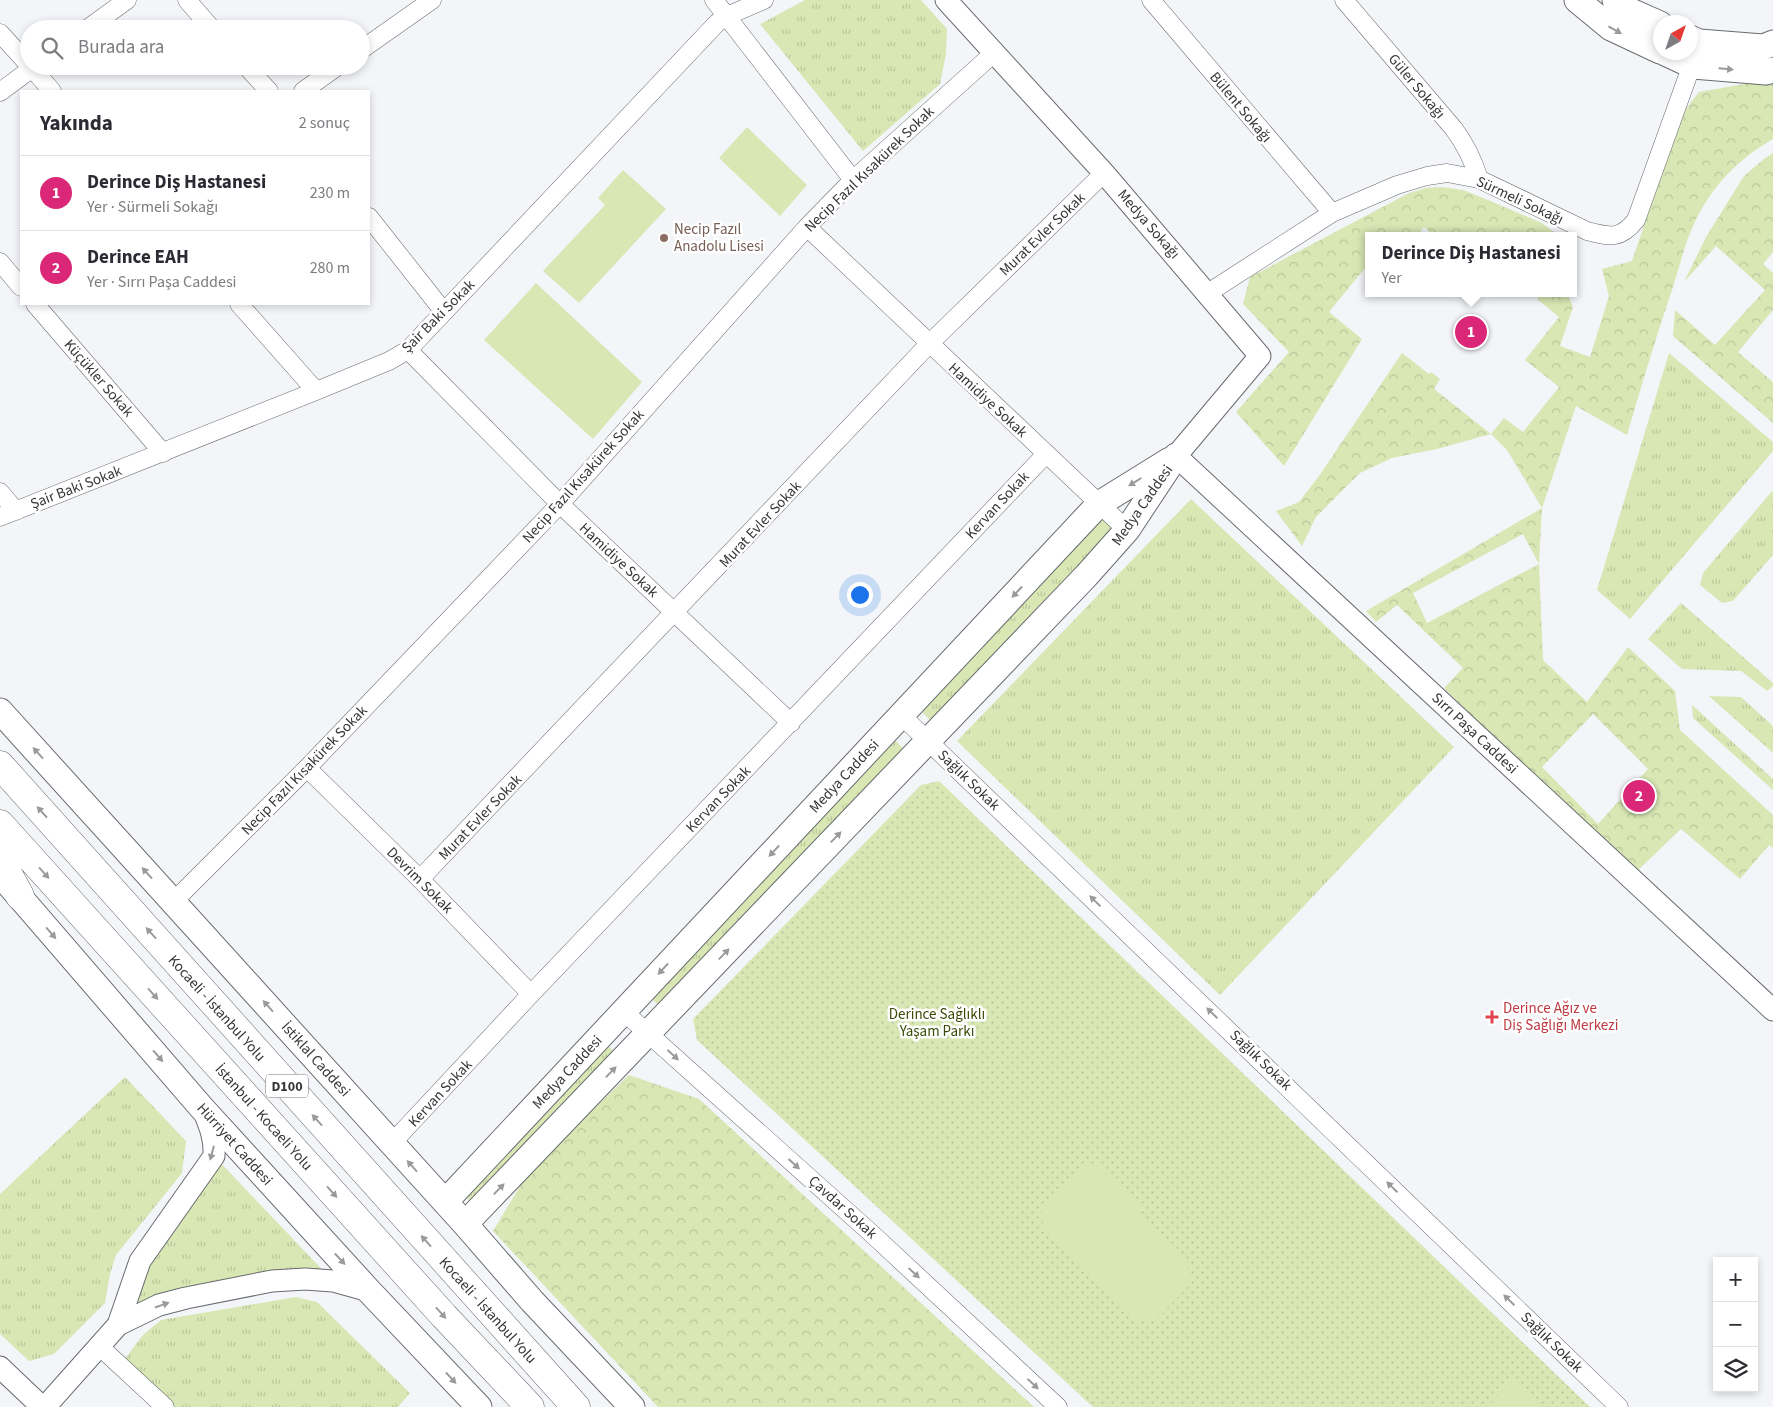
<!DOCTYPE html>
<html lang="tr">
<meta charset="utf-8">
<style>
:root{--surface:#fff;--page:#f7f7f7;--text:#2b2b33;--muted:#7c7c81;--line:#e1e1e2;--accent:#db2777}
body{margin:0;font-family:"Source Sans 3",sans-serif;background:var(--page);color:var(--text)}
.controls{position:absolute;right:15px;bottom:15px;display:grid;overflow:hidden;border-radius:0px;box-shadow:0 2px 8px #0003}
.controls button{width:45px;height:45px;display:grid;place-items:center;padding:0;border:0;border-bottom:1px solid var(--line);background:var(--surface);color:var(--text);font:25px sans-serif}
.compass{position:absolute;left:1653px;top:15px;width:45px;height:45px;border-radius:50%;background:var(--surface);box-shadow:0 2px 8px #0003;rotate:40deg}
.you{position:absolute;left:859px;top:594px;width:18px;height:18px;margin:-12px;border:4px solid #fff;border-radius:50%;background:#1a73e8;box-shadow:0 0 0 8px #1a73e833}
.badge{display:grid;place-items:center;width:32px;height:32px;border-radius:50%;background:var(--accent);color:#fff;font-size:16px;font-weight:700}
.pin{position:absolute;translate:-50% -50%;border:2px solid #fff;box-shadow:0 1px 5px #0006}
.popup{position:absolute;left:1365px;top:232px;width:212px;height:65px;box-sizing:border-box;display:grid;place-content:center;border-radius:0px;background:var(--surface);filter:drop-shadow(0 1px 4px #0005);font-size:16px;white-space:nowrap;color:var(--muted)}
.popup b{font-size:19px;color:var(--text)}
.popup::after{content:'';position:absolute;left:50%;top:100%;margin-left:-10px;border:10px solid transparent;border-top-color:var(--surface)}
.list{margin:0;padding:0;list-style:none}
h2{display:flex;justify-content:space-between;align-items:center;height:65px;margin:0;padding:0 20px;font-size:21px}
h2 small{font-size:16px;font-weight:400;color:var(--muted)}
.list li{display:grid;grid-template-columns:32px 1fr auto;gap:15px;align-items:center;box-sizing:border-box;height:75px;padding:0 20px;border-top:1px solid var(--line)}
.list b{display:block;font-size:19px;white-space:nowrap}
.list p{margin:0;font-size:16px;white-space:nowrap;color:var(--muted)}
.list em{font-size:16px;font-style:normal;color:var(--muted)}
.icon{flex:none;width:28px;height:28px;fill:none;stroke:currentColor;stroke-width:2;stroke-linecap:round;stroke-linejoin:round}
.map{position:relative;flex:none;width:1773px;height:1407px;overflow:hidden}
.search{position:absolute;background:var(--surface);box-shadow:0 2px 8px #0003;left:20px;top:20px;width:350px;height:55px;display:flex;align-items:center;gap:12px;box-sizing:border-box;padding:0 18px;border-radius:28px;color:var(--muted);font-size:19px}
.panel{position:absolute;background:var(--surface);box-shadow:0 2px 8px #0003;left:20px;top:90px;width:350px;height:215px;border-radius:0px}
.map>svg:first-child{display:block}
.grass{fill:url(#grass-tufts)}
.forest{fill:url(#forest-crowns);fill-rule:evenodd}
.park{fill:url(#park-dots)}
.pitch{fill:#d8e7b4}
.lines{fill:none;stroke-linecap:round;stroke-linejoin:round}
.minor-casing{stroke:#696b6e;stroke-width:19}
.tertiary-casing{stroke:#696b6e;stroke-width:23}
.secondary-casing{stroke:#696b6e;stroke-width:27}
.trunk-casing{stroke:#696b6e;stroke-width:29}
.minor{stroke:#fff;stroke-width:18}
.tertiary{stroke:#fff;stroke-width:21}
.secondary{stroke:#fff;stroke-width:25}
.trunk{stroke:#fff;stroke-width:28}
.oneway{fill:#9a9a9c}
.education-dot{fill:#8d6e63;stroke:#fff;stroke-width:2}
.health-dot{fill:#e0444e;stroke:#fff;stroke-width:2}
.labels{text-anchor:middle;stroke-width:5;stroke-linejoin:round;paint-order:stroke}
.shield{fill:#fff;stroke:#727274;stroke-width:1}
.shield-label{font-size:14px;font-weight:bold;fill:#353638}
.street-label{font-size:15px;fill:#353638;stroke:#fff}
.education-label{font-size:15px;fill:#785e54;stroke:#fff;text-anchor:start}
.health-label{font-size:15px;fill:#be3a42;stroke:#fff;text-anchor:start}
.park-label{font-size:15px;fill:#3c4a05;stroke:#fff}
</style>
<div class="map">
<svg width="1773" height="1407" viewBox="0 0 1773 1407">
<defs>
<pattern id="grass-tufts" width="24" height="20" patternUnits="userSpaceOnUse" patternTransform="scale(1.25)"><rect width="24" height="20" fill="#d8e7b4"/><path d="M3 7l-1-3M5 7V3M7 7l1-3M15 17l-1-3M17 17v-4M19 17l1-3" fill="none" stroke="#bac79c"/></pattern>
<pattern id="forest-crowns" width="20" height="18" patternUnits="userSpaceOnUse" patternTransform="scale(1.25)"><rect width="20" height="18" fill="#d8e7b4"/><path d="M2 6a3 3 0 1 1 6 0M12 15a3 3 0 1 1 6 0" fill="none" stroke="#bac79c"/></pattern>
<pattern id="park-dots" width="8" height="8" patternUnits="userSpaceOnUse" patternTransform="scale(1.25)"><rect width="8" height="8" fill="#d8e7b4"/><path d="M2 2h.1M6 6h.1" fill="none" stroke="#bac79c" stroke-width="1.8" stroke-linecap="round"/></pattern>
</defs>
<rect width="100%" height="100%" fill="#f3f5f9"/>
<path class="grass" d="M805,0h116l26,29 -1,25 -6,30 -77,67 -103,-127z
M1669,353l104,89v9l-143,168 -33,-29z
M1773,490v65l-40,46 -11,2 -22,-18 3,-12z
M1191,499l263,248 -234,248 -263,-254z
M1100,515l16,15 -184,192 -13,-13z
M1681,603l92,80v3l-6,5 -26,-20 -59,-2 -34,-30z
M1709,696l32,1 32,29v27z
M1692,705l81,74v11l-80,-72z
M892,737l15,15 -245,256 -14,-12z
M602,1041l17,14 -143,152 -14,-14z
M125,1077l61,64 -4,32 -66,82 -6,19 -5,29 -51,51 -25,7 -29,-27v-140z
M214,1156l119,125 -28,-2 -187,46 14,-40z
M296,1297l21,5 93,91 -12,14h-233l-45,-42 23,-30 18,-15z"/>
<path class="forest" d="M1773,79v60c-34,19 -63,49 -79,85 -10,21 -15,46 -23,69 -16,47 -30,94 -44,142l-51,-29 -34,102 -3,56 4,96 44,42 41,-55 47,44 5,39 93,85v33l-4,-3 -29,34 -59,-50 -47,45 -7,-5 -183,-181 19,-20 -66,-63 -21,17 -10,-11 176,-103 -35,-58 -16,-16 -54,15 -45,9 -32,15 -44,44 -14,29 -26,-35 23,-9 20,-26 83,-123 27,21 2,-2 9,7 -6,10 57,45 13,-16 19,14 36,-45 -34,-27 34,-43 -22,-18 4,-6h26l6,14 -13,39 30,11 19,-61 -7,-27 30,-8 50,-147 17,-22zM1523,534l16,30 -112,59 -14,-30zM1593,714l55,55 -50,55 -56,-57z
M1773,153v99l-10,12 10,9v37l-35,42 35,30v41l-100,-87 2,-26 40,35 50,-55 -49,-44 -32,36 22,-45 38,-61 20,-17z
M1442,187l21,3 25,10 54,23 17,13h-125l-10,-9 -7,9h-49v34l-3,-2 -36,44 33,27 -78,127 -48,-54 53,-60 -46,-48 7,-27 159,-84 17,-5z
M629,1075l70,24 335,308h-376l-165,-176 38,-63z"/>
<path class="park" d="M939,781l651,626h-497l-396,-367 -4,-21 228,-234z"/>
<path class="pitch" d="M747,127l60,58 -27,31 -61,-58z
M623,170l43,39 -87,94 -36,-32 62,-66 -7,-7z
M536,283l106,99 -49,57 -109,-99z
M1101,1166l40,38 -2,14 48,46 5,18 -36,38 -18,1 -95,-92 -1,-18 41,-44z
M1513,1380l28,27h-53z"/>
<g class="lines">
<g class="minor-casing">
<path id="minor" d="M187,0l25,29
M714,0l139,180
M1151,0l181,213
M1344,0l110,129c12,16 19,31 25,50
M87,29l40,-29
M0,33l29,32
M361,50l71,-50
M30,66l22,25
M246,66l23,25
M303,91l35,-25
M0,92l35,-26
M369,217l75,95
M807,227l320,303
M0,262l21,25
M1208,293l124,-80 65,-28 30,-9 20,-3 32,6 108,52c23,6 33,9 49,-11l59,-164
M35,304l128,149
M239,304l77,87
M408,350l152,154 231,219
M0,492l16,19
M0,517l316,-126 73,-30 19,-11 309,-327 10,-7 37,-16
M901,715l718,692
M307,768l113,111 111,115
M420,879l509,-535 175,-171
M173,902l134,-134 253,-264 247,-277 46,-47 142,-128
M623,1011l248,222 187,174
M391,1144l140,-150 515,-540
M99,1346l66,61"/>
</g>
<g class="tertiary-casing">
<path id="tertiary" d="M946,0l158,173 156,183 -84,100 597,554
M118,1325l22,-64 74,-105c1,-17 -4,-29 -10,-44
M0,1367l42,40
M45,1407l73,-82 41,-20 27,-7 86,-17 33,-2 28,2 36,10"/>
</g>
<g class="secondary-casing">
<path id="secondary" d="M1577,0l34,28 49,23
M1615,0l9,8 36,16
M1690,38l9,4 64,5 10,-4
M1663,52l30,14 73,6 7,-2
M0,711l465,513 67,77 100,106
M6,881l195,226 168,184 110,116
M445,1202l654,-698 71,-44
M465,1224l621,-648 41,-46 49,-74"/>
</g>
<g class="trunk-casing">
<path id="trunk" d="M0,765l576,642
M0,824l444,492 86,91
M0,859l20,37"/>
</g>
<use href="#minor" class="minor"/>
<use href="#tertiary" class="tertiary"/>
<use href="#secondary" class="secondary"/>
<use href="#trunk" class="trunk"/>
</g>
<defs><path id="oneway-solid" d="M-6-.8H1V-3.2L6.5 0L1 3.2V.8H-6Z" transform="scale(1.25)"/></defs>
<g class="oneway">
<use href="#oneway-solid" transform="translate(1615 30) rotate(29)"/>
<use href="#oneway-solid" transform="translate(1726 69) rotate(5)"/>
<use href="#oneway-solid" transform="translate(1135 482) rotate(148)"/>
<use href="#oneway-solid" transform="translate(1017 592) rotate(133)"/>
<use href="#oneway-solid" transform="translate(38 753) rotate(-132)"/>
<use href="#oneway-solid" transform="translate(42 812) rotate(-132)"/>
<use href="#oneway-solid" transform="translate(836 837) rotate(-46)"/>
<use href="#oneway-solid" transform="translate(774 851) rotate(133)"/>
<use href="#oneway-solid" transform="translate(44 873) rotate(48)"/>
<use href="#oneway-solid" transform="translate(147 873) rotate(-132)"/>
<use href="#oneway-solid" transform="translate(1095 901) rotate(-136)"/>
<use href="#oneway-solid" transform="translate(51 933) rotate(49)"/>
<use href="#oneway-solid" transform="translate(151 933) rotate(-132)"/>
<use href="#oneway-solid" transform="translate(724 954) rotate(-46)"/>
<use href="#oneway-solid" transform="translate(663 969) rotate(133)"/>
<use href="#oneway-solid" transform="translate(153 994) rotate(48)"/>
<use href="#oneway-solid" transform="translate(268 1006) rotate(-132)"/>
<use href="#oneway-solid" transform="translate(1212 1013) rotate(-136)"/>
<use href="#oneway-solid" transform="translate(673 1055) rotate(42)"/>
<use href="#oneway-solid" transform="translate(158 1056) rotate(49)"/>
<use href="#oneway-solid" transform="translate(611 1072) rotate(-46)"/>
<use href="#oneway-solid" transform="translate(317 1120) rotate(-132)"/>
<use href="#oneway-solid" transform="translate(212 1153) rotate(105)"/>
<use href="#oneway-solid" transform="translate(794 1164) rotate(42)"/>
<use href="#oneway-solid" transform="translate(412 1166) rotate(-132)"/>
<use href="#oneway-solid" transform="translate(1392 1187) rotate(-136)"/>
<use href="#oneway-solid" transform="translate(499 1189) rotate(-46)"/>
<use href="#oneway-solid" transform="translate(332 1192) rotate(48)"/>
<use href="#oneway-solid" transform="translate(426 1241) rotate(-132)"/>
<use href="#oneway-solid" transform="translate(340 1259) rotate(47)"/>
<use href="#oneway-solid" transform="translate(914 1273) rotate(43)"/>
<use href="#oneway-solid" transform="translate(1509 1300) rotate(-136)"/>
<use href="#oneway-solid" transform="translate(162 1305) rotate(-19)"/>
<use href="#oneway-solid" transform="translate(441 1313) rotate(48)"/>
<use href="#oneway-solid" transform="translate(451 1378) rotate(47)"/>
<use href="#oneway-solid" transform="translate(1033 1384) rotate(43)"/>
</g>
<circle class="education-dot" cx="664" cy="238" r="5"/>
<path class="health-dot" d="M1489.5 1009.5h5v5h5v5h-5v5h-5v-5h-5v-5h5z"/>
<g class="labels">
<rect class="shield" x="266" y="1074.5" width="42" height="23" rx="4"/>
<g class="shield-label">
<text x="287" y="1091">D100</text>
</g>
<g class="street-label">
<text transform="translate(1417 86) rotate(50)" y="5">Güler Sokağı</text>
<text transform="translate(1241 107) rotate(50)" y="5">Bülent Sokağı</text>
<text transform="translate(869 169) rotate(-44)" y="5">Necip Fazıl Kısakürek Sokak</text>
<text transform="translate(1520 200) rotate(25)" y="5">Sürmeli Sokağı</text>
<text transform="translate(1149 224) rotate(49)" y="5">Medya Sokağı</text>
<text transform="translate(1042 234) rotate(-44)" y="5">Murat Evler Sokak</text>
<text transform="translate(438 316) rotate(-45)" y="5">Şair Baki Sokak</text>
<text transform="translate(99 378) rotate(49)" y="5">Küçükler Sokak</text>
<text transform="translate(988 400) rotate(43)" y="5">Hamidiye Sokak</text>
<text transform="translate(583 476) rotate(-48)" y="5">Necip Fazıl Kısakürek Sokak</text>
<text transform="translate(76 487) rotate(-21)" y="5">Şair Baki Sokak</text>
<text transform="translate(997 505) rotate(-47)" y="5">Kervan Sokak</text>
<text transform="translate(1142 505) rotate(-55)" y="5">Medya Caddesi</text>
<text transform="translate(760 524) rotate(-47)" y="5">Murat Evler Sokak</text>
<text transform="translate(619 560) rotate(43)" y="5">Hamidiye Sokak</text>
<text transform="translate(1475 733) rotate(43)" y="5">Sırrı Paşa Caddesi</text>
<text transform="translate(304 770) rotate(-46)" y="5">Necip Fazıl Kısakürek Sokak</text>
<text transform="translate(844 776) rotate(-47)" y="5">Medya Caddesi</text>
<text transform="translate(969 780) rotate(44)" y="5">Sağlık Sokak</text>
<text transform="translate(718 799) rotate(-46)" y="5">Kervan Sokak</text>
<text transform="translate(480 817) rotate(-46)" y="5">Murat Evler Sokak</text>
<text transform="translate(420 880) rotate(45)" y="5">Devrim Sokak</text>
<text transform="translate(217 1008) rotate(48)" y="5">Kocaeli - İstanbul Yolu</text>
<text transform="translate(316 1059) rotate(48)" y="5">İstiklal Caddesi</text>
<text transform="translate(1261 1060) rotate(44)" y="5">Sağlık Sokak</text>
<text transform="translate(567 1072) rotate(-47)" y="5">Medya Caddesi</text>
<text transform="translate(440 1093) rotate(-47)" y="5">Kervan Sokak</text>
<text transform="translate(264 1117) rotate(48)" y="5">İstanbul - Kocaeli Yolu</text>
<text transform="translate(235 1144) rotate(48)" y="5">Hürriyet Caddesi</text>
<text transform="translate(843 1207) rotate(42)" y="5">Çavdar Sokak</text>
<text transform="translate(488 1310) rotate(48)" y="5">Kocaeli - İstanbul Yolu</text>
<text transform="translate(1552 1342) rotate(44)" y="5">Sağlık Sokak</text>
</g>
<g class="education-label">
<text x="674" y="234">Necip Fazıl<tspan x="674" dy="17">Anadolu Lisesi</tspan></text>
</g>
<g class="health-label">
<text x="1503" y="1013">Derince Ağız ve<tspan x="1503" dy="17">Diş Sağlığı Merkezi</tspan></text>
</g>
<g class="park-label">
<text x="937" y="1019">Derince Sağlıklı<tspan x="937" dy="17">Yaşam Parkı</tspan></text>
</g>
</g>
</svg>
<div class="controls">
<button>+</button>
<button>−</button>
<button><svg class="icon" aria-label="layers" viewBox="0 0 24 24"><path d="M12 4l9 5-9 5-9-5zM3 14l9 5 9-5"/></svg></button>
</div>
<svg class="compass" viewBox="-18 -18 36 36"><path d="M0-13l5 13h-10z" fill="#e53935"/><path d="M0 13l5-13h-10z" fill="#7c7c81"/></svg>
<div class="you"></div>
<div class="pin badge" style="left:1471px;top:332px">1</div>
<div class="popup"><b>Derince Diş Hastanesi</b>Yer</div>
<div class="pin badge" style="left:1639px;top:796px">2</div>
<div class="search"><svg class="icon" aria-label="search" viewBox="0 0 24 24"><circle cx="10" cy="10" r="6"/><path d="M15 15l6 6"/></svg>Burada ara</div>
<section class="panel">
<h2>Yakında<small>2 sonuç</small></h2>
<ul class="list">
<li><span class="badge">1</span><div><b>Derince Diş Hastanesi</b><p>Yer · Sürmeli Sokağı</p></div><em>230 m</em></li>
<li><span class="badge">2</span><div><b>Derince EAH</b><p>Yer · Sırrı Paşa Caddesi</p></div><em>280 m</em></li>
</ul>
</section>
</div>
